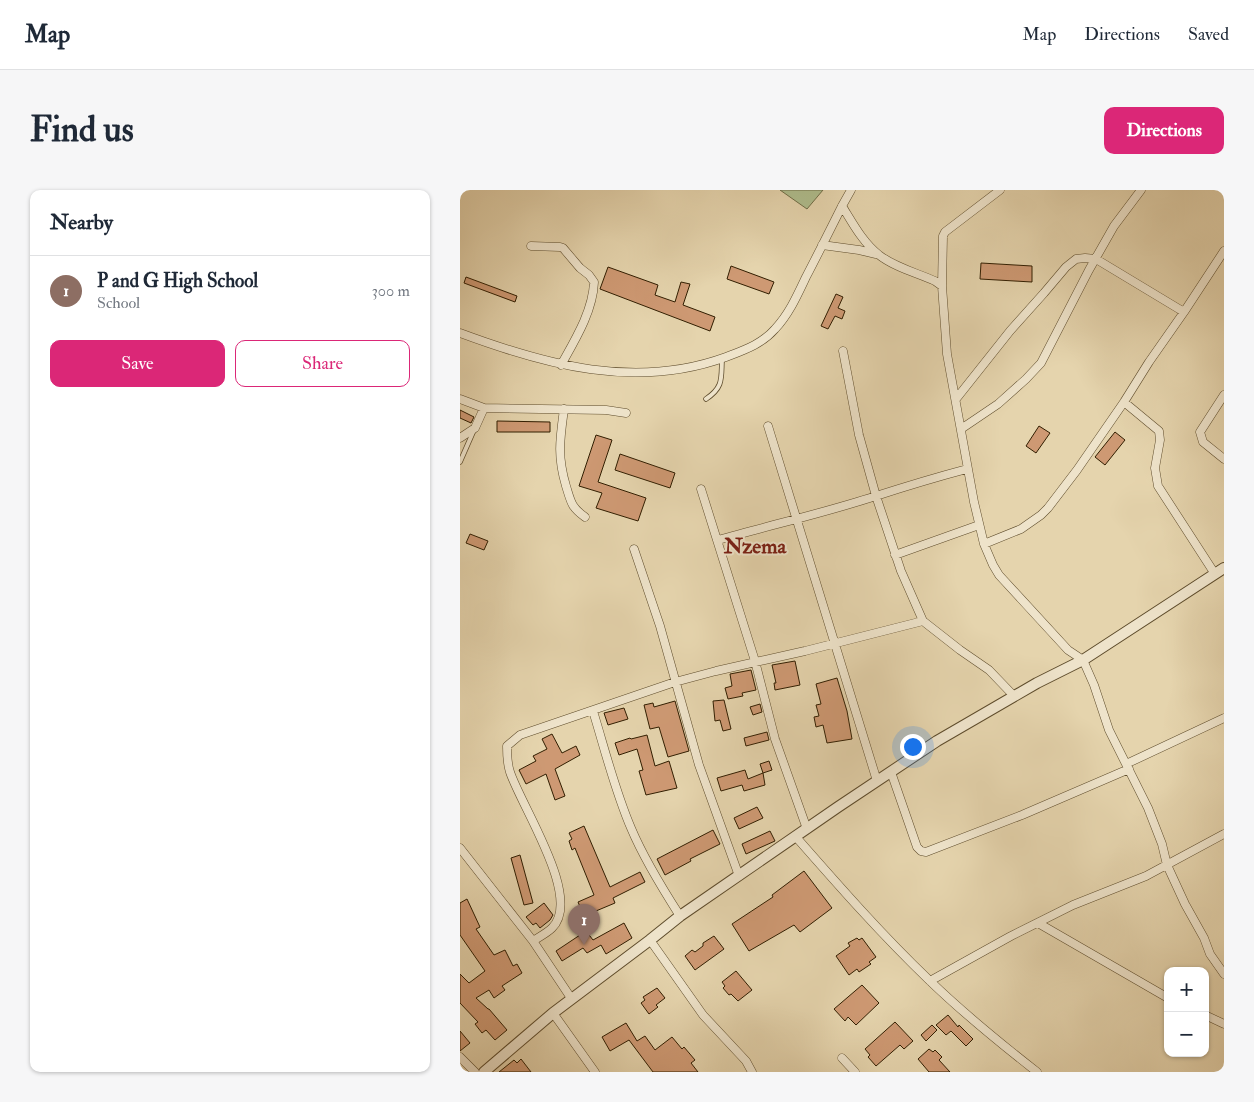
<!DOCTYPE html>
<meta charset="utf-8">
<style>
:root{--surface:#fff;--page:#f6f6f7;--text:#1f2937;--muted:#747a83;--line:#e0e1e3;--accent:#db2777}
body{margin:0;font-family:"IM FELL Double Pica",serif;background:var(--page);color:var(--text)}
.controls{position:absolute;right:15px;bottom:15px;display:grid;overflow:hidden;border-radius:10px;box-shadow:0 1px 4px #0004}
.controls button{width:45px;height:45px;display:grid;place-items:center;padding:0;border:0;border-bottom:1px solid var(--line);background:var(--surface);color:var(--text);font:25px sans-serif}
.you{position:absolute;left:452px;top:556px;width:18px;height:18px;margin:-12px;border:4px solid #fff;border-radius:50%;background:#1a73e8;box-shadow:0 0 0 8px #1a73e833}
.badge{display:grid;place-items:center;width:32px;height:32px;border-radius:50%;background:var(--accent);color:#fff;font-size:16px;font-weight:700}
.pin{position:absolute;translate:-50% -41px;filter:drop-shadow(0 1px 2px #0008)}
.pin::after{content:'';position:absolute;top:26px;width:18px;height:15px;background:inherit;clip-path:polygon(0 0,100% 0,50% 100%)}
.list{margin:0;padding:0;list-style:none}
h2{display:flex;justify-content:space-between;align-items:center;height:65px;margin:0;padding:0 20px;font-size:21px}
h2 small{font-size:16px;font-weight:400;color:var(--muted)}
.list li{display:grid;grid-template-columns:32px 1fr auto;gap:15px;align-items:center;box-sizing:border-box;height:70px;padding:0 20px;border-top:1px solid var(--line)}
.list b{display:block;font-size:19px;white-space:nowrap}
.list p{margin:0;font-size:16px;white-space:nowrap;color:var(--muted)}
.list em{font-size:16px;font-style:normal;color:var(--muted)}
.actions{display:flex;gap:10px;padding:15px 20px}
.actions a{flex:1;padding:11px 0;border:1px solid var(--accent);border-radius:10px;text-align:center;font-size:18px;color:var(--accent)}
.actions .main{background:var(--accent);color:#fff}
.map{position:relative;flex:none;width:764px;height:882px;overflow:hidden;border-radius:10px}
header{display:flex;align-items:center;gap:30px;box-sizing:border-box;height:70px;padding:0 25px;background:var(--surface);border-bottom:1px solid var(--line)}
header strong{font-size:24px}
nav{display:flex;gap:28px;margin-inline-start:auto;font-size:18px}
.intro{display:flex;align-items:center;justify-content:space-between;box-sizing:border-box;height:120px;padding:0 30px}
h1{margin:0;font-size:35px}
.button{padding:12px 22px;border-radius:10px;background:var(--accent);color:#fff;font-size:18px;font-weight:700}
main{display:flex;gap:30px;padding:0 30px}
aside{flex:1;background:var(--surface);border-radius:10px;box-shadow:0 1px 4px #0004}
.map>svg:first-child{display:block}
.green{fill:#afbe8e;stroke:#706e48}
.building{fill:#ce9973;stroke:#311e01}
.lines{fill:none;stroke-linecap:round;stroke-linejoin:round}
.service-casing{stroke:#5e4c2c;stroke-width:5.5}
.minor-casing{stroke:#5e4c2c;stroke-width:9}
.tertiary-casing{stroke:#5e4c2c;stroke-width:12}
.service{stroke:#eee3ca;stroke-width:4}
.minor{stroke:#eee3ca;stroke-width:8}
.tertiary{stroke:#eee3ca;stroke-width:10}
.labels{text-anchor:middle;stroke-width:4;stroke-linejoin:round;paint-order:stroke}
.district-label{font-size:21px;font-weight:bold;fill:#7a1f14;stroke:#eee3ca}
</style>
<header>
<strong>Map</strong>
<nav><a>Map</a><a>Directions</a><a>Saved</a></nav>
</header>
<div class="intro"><h1>Find us</h1><a class="button">Directions</a></div>
<main>
<aside>
<h2>Nearby<small></small></h2>
<ul class="list">
<li><span class="badge" style="background:#8d6e63">1</span><div><b>P and G High School</b><p>School</p></div><em>300 m</em></li>
</ul>
<div class="actions"><a class="main">Save</a><a>Share</a></div>
</aside>
<div class="map">
<svg width="764" height="882" viewBox="0 0 764 882">
<rect width="100%" height="100%" fill="#e5d4ad"/>
<filter id="stains"><feTurbulence type="fractalNoise" baseFrequency=".004" numOctaves="4"/><feColorMatrix values="0 0 0 0 .2 0 0 0 0 .09 0 0 0 0 .02 0 0 0 .5 -.17"/></filter>
<radialGradient id="worn" r=".72"><stop offset=".6" stop-color="#630" stop-opacity="0"/><stop offset="1" stop-color="#630" stop-opacity=".3"/></radialGradient>
<path class="green" d="M320,0h43l-16,19z"/>
<path class="building" d="M521,73l51,3v16l-52,-3z
M271,76l43,16 -5,12 -42,-15z
M148,77l50,18 -3,10 20,7 6,-20 9,2 -7,21 32,12 -5,14 -110,-42z
M6,87l51,19 -2,6 -51,-19z
M376,104l7,3 -5,11 7,3 -3,8 -7,-3 -7,13 -7,-3z
M0,220l14,7 -3,6 -11,-5z
M37,231l53,1v10h-53z
M579,236l11,7 -14,20 -10,-7z
M655,242l10,8 -20,25 -10,-8z
M136,245l16,5 -14,42 48,16 -8,23 -42,-13 6,-15 -23,-7z
M160,264l55,19 -5,15 -55,-18z
M10,344l18,7 -4,9 -18,-7z
M335,471l5,24 -25,5 -1,-7h2l-4,-18z
M291,480l5,20 -14,3 1,3 -15,3 -3,-11 7,-2 -2,-12z
M377,488l10,33 5,28 -25,4 -4,-18 -7,2 -2,-10 5,-1 -3,-11 5,-1 -5,-20z
M264,510l7,29 -8,2 -3,-11 -5,1 -2,-20z
M215,511l14,50 -21,6 -9,-30 -9,2 -6,-24 9,-2 1,4z
M300,514l2,8 -9,3 -3,-8z
M164,518l4,11 -20,6 -4,-12z
M307,542l2,8 -23,6 -2,-8z
M92,544l10,19 14,-7 4,9 -25,14 10,27 -10,4 -9,-26 -20,10 -7,-14 17,-9 -3,-5 14,-7 -5,-10z
M187,545l8,31 14,-5 8,27 -31,7 -7,-24 4,-1 -6,-21 -18,6 -4,-12 15,-5 1,1z
M309,571l3,9 -9,3 -3,-9z
M285,580l3,9 15,-6 2,12 -21,6 -2,-6 -21,6 -4,-13z
M297,617l6,11 -24,11 -5,-11z
M124,636l26,61 30,-15 5,10 -32,16 2,5 -31,13 -6,-14 16,-7 -19,-47 -3,2 -3,-9 3,-2 -3,-6z
M253,640l7,14 -30,15 1,2 -26,14 -8,-16z
M310,641l5,10 -29,13 -4,-10z
M60,665l13,48 -9,2 -13,-47z
M344,681l28,37 -32,24 -6,-7 -45,26 -17,-27 41,-27 -1,-2z
M7,709l13,28 -4,2 18,26 11,-5 8,16 4,-2 5,9 -20,13 3,4 -11,8 -5,-8 -13,8 12,11h1l18,21 -12,10 -9,-10 -4,3 -7,-9 3,-2 -18,-19v-29l9,9 16,-12 -25,-36v-32z
M84,713l9,12 -3,5 -10,8 -4,-5 -3,2 -7,-8z
M164,733l8,15 -26,16 -5,-9 -14,8 -4,-5 -21,13 -6,-10 30,-20 7,9z
M254,746l10,13 -29,21 -10,-14 7,-6 3,2 8,-6v-3z
M397,748l2,2 3,-2 14,19 -7,5 2,2 -12,8 -2,-3 -8,6 -13,-19 14,-10 -2,-3z
M276,781l16,19 -14,11 -7,-7 -2,1 -6,-7 2,-2 -3,-4z
M402,795l17,18 -23,22 -8,-8 -3,4 -11,-12z
M197,798l8,10 -9,7 2,2 -9,7 -8,-11 4,-3 -2,-3z
M488,825l10,12 1,-2 14,14 -7,7 -15,-15 -5,4 -10,-10z
M435,832l18,19 -9,8 -4,-4 -24,21 -8,-9 2,-2 -5,-6z
M166,833l11,18 8,-5 10,14 17,-13 10,12 2,-2 11,13 -4,3 7,9h-45l-24,-32 -19,11 -8,-14z
M472,835l5,5 -11,11 -5,-6z
M0,841l10,12 -10,8z
M469,859l4,3 2,-2 7,7 -3,3 11,12h-21l-11,-13z
M61,869l10,13h-32l15,-12 3,3z"/>
<g class="lines">
<g class="service-casing">
<path id="service" d="M246,209c18,-12 15,-21 16,-40
M0,272l14,-32"/>
</g>
<g class="minor-casing">
<path id="minor" d="M382,16c10,16 21,37 37,49 15,12 38,18 56,26l7,5 5,68 27,148 10,42 9,21 6,10 69,75 15,10 11,25 15,45 39,78 14,36 5,21 18,39 19,34 6,16 14,20
M362,55l37,5 17,4
M71,56l29,1 3,1 17,20 9,7 5,7c-1,29 -19,58 -33,83
M482,96l1,-50 2,-4 55,-42
M0,143c86,32 176,57 266,24 18,-7 36,-13 49,-28 14,-15 22,-33 31,-52 12,-23 24,-47 36,-71l9,-16
M383,161l16,84 17,61 25,75 22,50 37,29 29,20 25,26
M764,205l-24,37 3,10 21,17
M0,209l24,9 122,2 20,3
M496,209l54,-68 34,-38 22,-26 10,-8 9,-1 11,1 88,53
M664,212l35,29 1,9 -5,28 3,18 57,88
M104,219c-4,30 -7,47 2,77 5,16 5,21 19,31
M308,236l109,355
M501,239l37,-25 28,-25 15,-16 48,-93 25,-44 27,-36
M0,248l15,-10 9,-20
M241,299l54,172 20,78 32,90
M258,350c53,-15 106,-27 158,-44 31,-10 61,-19 91,-27
M524,354l37,-15 20,-14 7,-7 29,-38 47,-68 25,-40 35,-50 40,-61
M174,359l26,77 39,139 40,111
M435,365l84,-30
M133,521c12,39 22,80 38,117 13,31 31,60 49,88
M666,574l98,-46
M431,582l26,75 4,4 5,1 96,-37 107,-46
M336,647c43,49 86,98 133,143 34,33 71,63 108,92
M0,658l73,93 38,57
M578,733l130,75
M190,750l53,75 43,46 6,11
M73,751c6,-4 14,-8 19,-13 31,-30 -31,-122 -42,-156 -3,-9 -3,-17 -3,-26l13,-11 155,-53 41,-11 89,-20 118,-30
M470,791l81,-45 62,-31 73,-29 78,-42
M93,823l42,59
M745,825l19,9
M0,867l15,15
M382,868l13,14"/>
</g>
<g class="tertiary-casing">
<path id="tertiary" d="M24,882l69,-59 97,-73 30,-24 158,-109 99,-66 100,-58 46,-23 141,-92"/>
</g>
<use href="#service" class="service"/>
<use href="#minor" class="minor"/>
<use href="#tertiary" class="tertiary"/>
</g>
<g class="labels">
<g class="district-label">
<text x="295" y="363">Nzema</text>
</g>
</g>
<rect width="100%" height="100%" filter="url(#stains)"/>
<rect width="100%" height="100%" fill="url(#worn)"/>
</svg>
<div class="controls">
<button>+</button>
<button>−</button>
</div>
<div class="you"></div>
<div class="pin badge" style="left:124px;top:755px;background:#8d6e63">1</div>
</div>
</main>
